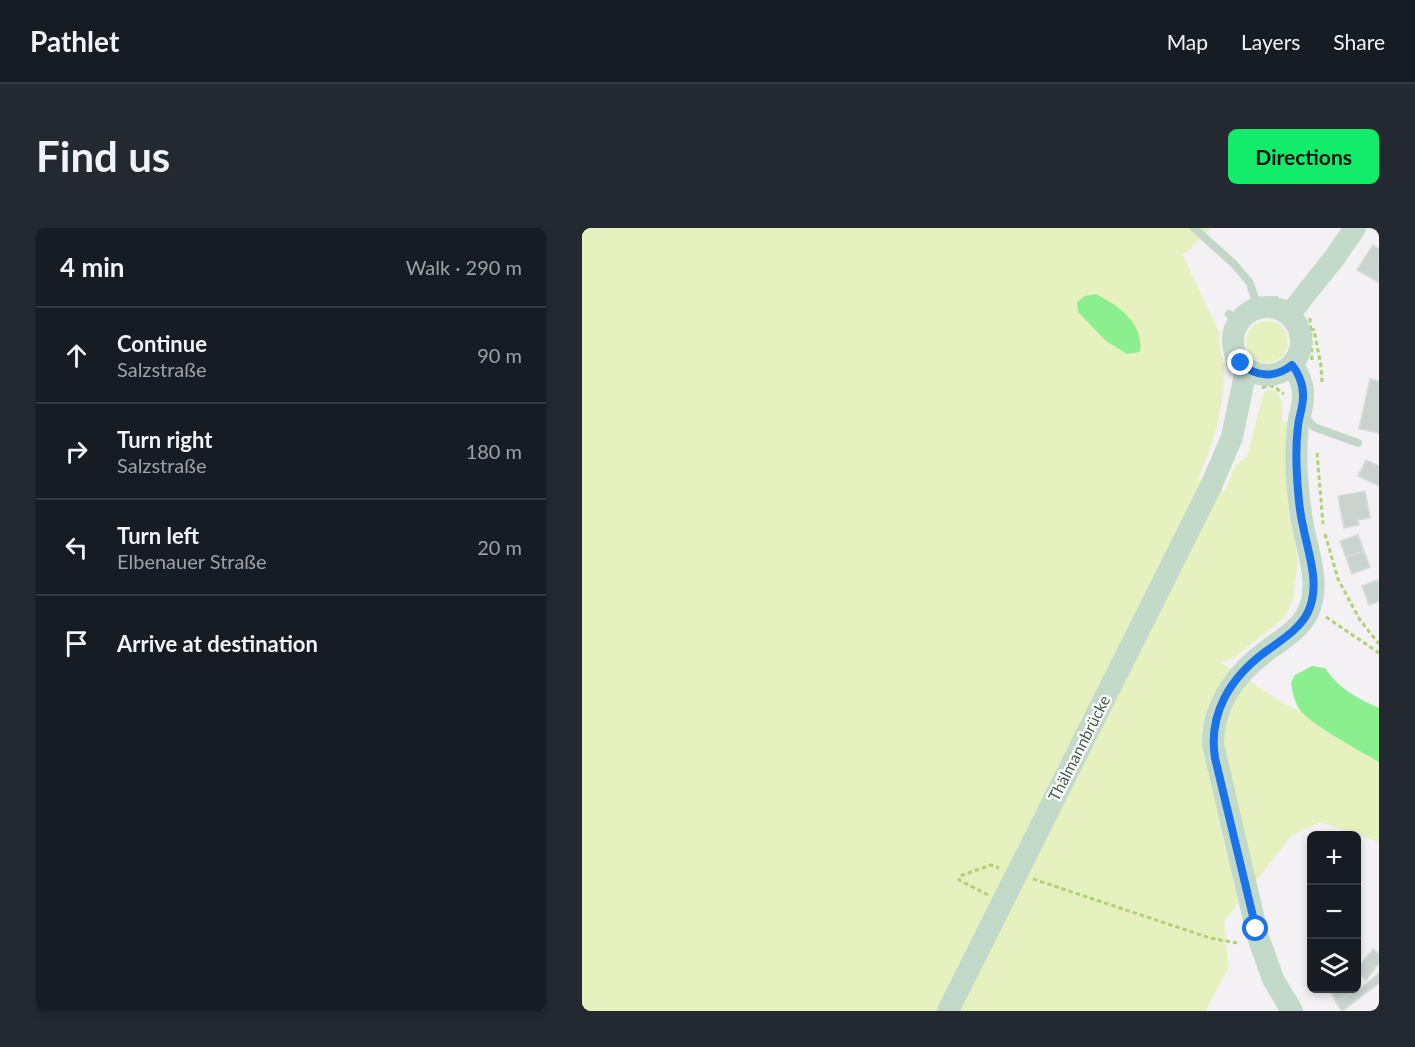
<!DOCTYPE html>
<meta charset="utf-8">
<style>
:root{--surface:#171b24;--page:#242831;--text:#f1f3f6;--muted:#9ea1a6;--line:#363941;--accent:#13eb6a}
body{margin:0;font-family:Lato,sans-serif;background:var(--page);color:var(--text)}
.controls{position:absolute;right:18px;bottom:18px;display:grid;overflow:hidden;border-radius:9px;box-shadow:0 3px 9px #0003}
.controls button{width:54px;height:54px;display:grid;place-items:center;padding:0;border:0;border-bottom:2px solid var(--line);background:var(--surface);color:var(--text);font:30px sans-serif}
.stop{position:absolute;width:18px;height:18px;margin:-14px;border:4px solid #1a73e8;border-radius:50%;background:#fff}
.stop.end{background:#1a73e8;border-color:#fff;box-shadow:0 2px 6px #0008}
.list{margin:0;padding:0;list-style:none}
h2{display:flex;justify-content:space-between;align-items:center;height:78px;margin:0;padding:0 24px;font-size:26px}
h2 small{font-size:20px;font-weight:400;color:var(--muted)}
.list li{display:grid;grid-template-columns:39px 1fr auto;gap:18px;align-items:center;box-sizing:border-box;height:96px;padding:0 24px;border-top:2px solid var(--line)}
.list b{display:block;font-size:22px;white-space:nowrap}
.list p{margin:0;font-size:20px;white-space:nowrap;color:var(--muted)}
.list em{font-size:20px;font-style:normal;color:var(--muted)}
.icon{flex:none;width:33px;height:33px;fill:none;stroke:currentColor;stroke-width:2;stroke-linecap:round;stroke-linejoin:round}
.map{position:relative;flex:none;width:797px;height:783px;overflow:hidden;border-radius:9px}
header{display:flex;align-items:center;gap:36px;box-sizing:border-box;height:84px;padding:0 30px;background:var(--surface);border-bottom:2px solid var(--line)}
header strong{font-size:28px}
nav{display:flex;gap:33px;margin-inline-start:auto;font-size:21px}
.intro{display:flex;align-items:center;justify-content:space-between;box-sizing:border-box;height:144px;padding:0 36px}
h1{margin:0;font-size:42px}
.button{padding:15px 27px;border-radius:9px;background:var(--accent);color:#111;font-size:21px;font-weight:700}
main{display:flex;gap:36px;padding:0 36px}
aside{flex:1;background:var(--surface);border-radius:9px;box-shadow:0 3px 9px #0003}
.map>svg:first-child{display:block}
.green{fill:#e6f1bf}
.water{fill:#8bef8f}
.building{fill:#cbd3cf;stroke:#d5dcd9;stroke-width:1.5}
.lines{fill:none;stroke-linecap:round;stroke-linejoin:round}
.path{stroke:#b1d175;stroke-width:3;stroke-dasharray:4.5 3;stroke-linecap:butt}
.lane{stroke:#c4d6c9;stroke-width:8}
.secondary{stroke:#c3dacb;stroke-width:22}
.secondary-bridge{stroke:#c3dacb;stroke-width:22}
.route{stroke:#1a73e8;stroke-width:8}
.labels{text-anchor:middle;stroke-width:4.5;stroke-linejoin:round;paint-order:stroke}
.street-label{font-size:16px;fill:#485f4f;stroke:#fff}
</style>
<header>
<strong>Pathlet</strong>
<nav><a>Map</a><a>Layers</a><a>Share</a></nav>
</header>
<div class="intro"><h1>Find us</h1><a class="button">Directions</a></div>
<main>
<aside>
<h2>4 min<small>Walk · 290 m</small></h2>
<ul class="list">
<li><svg class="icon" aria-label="ahead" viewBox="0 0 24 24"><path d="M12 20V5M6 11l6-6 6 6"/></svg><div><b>Continue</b><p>Salzstraße</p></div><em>90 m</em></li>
<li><svg class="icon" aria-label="right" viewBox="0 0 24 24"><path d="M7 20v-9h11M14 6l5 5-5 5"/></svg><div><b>Turn right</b><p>Salzstraße</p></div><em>180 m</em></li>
<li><svg class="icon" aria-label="left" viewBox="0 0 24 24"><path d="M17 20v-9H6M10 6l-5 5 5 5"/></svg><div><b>Turn left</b><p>Elbenauer Straße</p></div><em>20 m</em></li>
<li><svg class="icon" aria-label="arrive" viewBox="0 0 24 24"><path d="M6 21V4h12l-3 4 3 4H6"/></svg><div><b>Arrive at destination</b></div></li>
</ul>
</aside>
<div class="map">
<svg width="797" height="783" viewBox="0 0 797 783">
<rect width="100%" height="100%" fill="#f3f1f3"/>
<path class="green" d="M0,0h629l-23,23 -6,3 38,80c-2,14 5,28 4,42 -1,36 -12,71 -26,103l26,13 12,-27 11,-9 16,-61 4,-5 9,1 6,11v20l7,1 2,95 7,42 -5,39 -8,18 -53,42 -12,3 56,37 25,13 22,15 56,35v80l-59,-20 -28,13 -68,86 4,47 -22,43h-624z
M664 114a21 21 0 1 1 42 0a21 21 0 1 1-42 0Z"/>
<path class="water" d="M514,66c23,12 48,29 44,58l-13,2 -21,-13 -28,-29 -1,-10 8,-6z
M730,438l13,2c14,21 32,30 54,40v54c-17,-10 -69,-38 -79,-52 -6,-9 -7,-17 -9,-27l4,-8z"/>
<path class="building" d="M791,17l6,4 -1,33 -21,-12z
M788,151l9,2v52l-20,-4z
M784,232l13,6v20l-21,-10z
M783,263l5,27 -12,2 1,5 -15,3 -6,-32z
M776,307l6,16 -18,6 -6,-16z
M782,323l6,16 -18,7 -6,-17z
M796,352l1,21 -10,4 -7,-19z
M791,721l6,5v9l-13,17 -10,-10z
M797,745v10l-37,28 -6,-9 25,-14z
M774,753l5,7 -25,14 -7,-14h27z"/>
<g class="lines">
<path class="path" d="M684,70h14
M728,90l2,42
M644,97l-2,16 4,25
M728,101l4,1 7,36 1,16
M680,160c14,-5 12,0 22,6
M735,225l6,71
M743,306l13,45 22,41 19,24
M744,389l53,36
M451,651l177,59 27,5
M406,667l-29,-15 1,-4 31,-11 8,3"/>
<path class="lane" d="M612,0l40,36 16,19 8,26
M647,86l10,9
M722,188l10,11 44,16"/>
<path class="secondary" d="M651 113a34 34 0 1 1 68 0a34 34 0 1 1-68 0Z
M707,87l46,-58 20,-29
M710,137c6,7 11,19 11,29 1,10 -4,22 -5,32 -2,16 -2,33 -1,50 1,17 3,34 6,50 5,27 18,59 5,86 -7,16 -25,27 -39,37 -32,23 -56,55 -56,95l45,193 15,42 19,32
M629,258l21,-49 13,-62 3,-6"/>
<path class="secondary-bridge" d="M366,783l263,-525"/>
</g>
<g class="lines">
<path class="route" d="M659,135c15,15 35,15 51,2 6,7 11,19 11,29 1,10 -4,22 -5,32 -2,16 -2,33 -1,50 1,17 2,34 6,50 5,27 18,59 5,86 -8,17 -28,29 -43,40 -35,26 -57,62 -50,106l41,171"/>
</g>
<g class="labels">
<g class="street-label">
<text transform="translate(497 520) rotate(-63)" y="6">Thälmannbrücke</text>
</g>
</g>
</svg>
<div class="controls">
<button>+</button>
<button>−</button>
<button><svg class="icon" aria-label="layers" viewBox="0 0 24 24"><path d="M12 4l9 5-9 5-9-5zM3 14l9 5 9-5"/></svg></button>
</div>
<div class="stop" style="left:674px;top:701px"></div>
<div class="stop end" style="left:659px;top:135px"></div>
</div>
</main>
